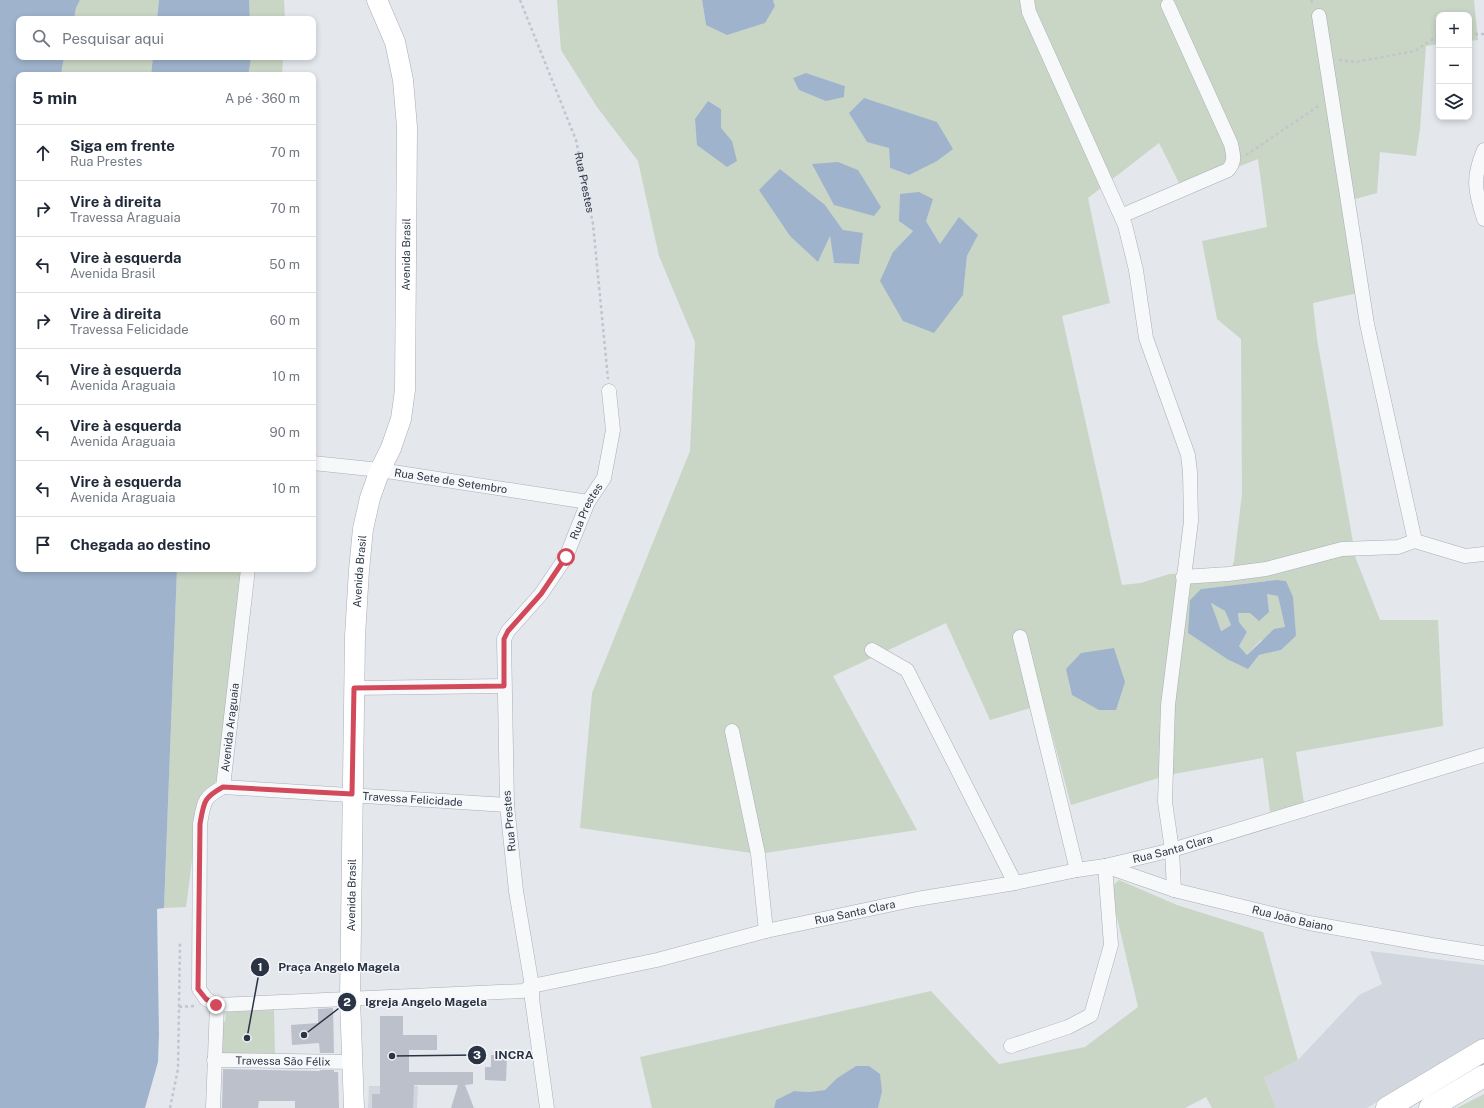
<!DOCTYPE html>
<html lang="pt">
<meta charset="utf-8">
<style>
:root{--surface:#fff;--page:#f6f6f7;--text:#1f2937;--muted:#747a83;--line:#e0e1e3}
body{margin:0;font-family:"Public Sans",sans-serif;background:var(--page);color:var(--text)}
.controls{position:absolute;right:12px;top:12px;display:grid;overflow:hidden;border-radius:8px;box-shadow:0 2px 6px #0003}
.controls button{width:36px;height:36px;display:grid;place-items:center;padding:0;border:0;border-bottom:1px solid var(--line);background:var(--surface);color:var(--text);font:20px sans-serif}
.stop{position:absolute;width:12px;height:12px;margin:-9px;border:3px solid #d1495b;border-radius:50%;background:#fff}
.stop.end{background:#d1495b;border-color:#fff;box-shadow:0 1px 4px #0008}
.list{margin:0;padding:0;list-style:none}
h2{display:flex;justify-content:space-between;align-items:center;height:52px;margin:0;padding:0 16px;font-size:17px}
h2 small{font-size:13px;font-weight:400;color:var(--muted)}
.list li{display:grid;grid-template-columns:26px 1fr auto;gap:12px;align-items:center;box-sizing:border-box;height:56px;padding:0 16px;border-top:1px solid var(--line)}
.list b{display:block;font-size:15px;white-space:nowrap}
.list p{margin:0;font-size:13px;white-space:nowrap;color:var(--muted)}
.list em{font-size:13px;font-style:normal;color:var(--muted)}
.icon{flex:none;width:22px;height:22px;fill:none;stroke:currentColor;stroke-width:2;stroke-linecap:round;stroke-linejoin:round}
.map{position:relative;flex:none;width:1484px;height:1108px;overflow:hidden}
.search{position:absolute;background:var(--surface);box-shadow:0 2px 6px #0003;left:16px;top:16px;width:300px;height:44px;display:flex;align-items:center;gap:10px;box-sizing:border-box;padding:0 14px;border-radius:8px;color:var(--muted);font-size:15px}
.panel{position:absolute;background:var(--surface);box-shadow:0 2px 6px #0003;left:16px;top:72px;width:300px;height:500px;border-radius:8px}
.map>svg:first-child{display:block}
.built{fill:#d2d6de}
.green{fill:#c9d6c5;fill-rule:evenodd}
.water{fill:#9fb4cc;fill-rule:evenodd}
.building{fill:#bbc0ca}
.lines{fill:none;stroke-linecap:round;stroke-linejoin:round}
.street-casing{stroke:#a9aeb7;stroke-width:15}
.secondary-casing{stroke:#a9aeb7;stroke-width:21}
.primary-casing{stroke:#a3abb8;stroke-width:23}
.path{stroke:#c2c5cb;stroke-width:2.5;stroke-dasharray:3 3;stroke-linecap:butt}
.street{stroke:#f7f8fa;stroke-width:14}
.secondary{stroke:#fff;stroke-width:20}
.primary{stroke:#fff;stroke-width:22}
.route{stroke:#d1495b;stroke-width:5}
.labels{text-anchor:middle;stroke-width:3;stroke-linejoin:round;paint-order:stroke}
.street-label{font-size:11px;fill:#2b3445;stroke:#f4f6f9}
.leader{fill:none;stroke:#2b3445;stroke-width:1.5}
.callout-dot{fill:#2b3445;stroke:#f4f6f9;stroke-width:1.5}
.mark-label{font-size:12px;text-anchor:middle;font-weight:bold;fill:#fff}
.callout-label{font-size:12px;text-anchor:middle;font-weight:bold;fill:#2b3445;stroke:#f4f6f9;stroke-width:3;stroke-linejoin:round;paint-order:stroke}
</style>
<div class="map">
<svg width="1484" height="1108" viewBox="0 0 1484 1108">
<rect width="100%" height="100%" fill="#e4e7ec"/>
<path class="built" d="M1370,951l114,14v74l-117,69h-91l-12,-30 34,-18 61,-65 23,-11z
M369,1086h49l-1,22h-49z"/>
<path class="green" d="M80,0h79l-2,19h-83l2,-11z
M249,0h35l1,19h-35z
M557,0h145l4,25 69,-19 -2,-6h701l4,40 -9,1v-26h-30v29l-13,2 -6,83 -4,27 -36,-4 -3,41 -29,8 14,91 -49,11 4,36 39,220 24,61h58l5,106 -147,26 8,51 -34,9 -7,-54 -95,17 -97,30 -27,-101 -54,16 -44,-97 -113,53 84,154 -159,24 -178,-26 12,-135 98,-242 5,-109 -36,-86 -21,-95 -41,-54 -36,-57zM806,73l39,13 -1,11zM708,101l13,8v19zM1159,143l23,46 76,-30 9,68 -65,14 15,78 24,20 1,155 -8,67 -3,10 -62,3 -28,9 -19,2 -60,-269 48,-13 -22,-105zM889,148l20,27 -19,-7zM825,205l18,25 -9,33 -4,-28 -12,27zM926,221l14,23 38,-9 -11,21 -4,39 -70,-43 20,-21zM1276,580l20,56 -15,14 -22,5 -32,4 -39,-26 13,-44z
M64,57h89l-2,18h-90z
M251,57h32l-1,18h-35z
M177,569h65l-23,206 -22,47 -11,85 -22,1z
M1267,594l11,1 7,32 -25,14 -13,14 -8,-9 8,-14 -8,-10 -1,-10 12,1z
M1211,603l14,8 6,14 -11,6z
M1119,880l58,25 86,27 35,128 -34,18 12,30h-64l-6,-11 -21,11h-307l4,-16 -46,-13 -11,11 -16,2 -15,-1 -18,9 -2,8h-122l-12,-51 291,-66 68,73 86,-17 53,-40 -28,-119z
M274,1010l1,45 -57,1 2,-35h5l1,-9z
M1484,1094v14h-27z"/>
<path class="water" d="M0,0h80l-4,8 -2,11h-55v38h45l-3,18h-42v494h158l-13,339 -7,1 2,125 -1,28 -13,46h-145z
M159,0h90l1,19h-93z
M702,0h71l2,6 -10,17 -38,12 -21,-10z
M153,57h98v2l-3,16h-97z
M806,73l39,13 -1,11 -18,4 -27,-11 -6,-12z
M864,98l73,24 16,27 -16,12 -28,14 -19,-7 -1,-20 -22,-6 -18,-29z
M708,101l13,8v19l11,13 5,20 -10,6 -30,-22 -2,-26z
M838,162l20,8 23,37 -7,9 -40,-11 -22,-41z
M780,169l45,36 18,25 20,3 -4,31 -25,-1 -4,-27 -12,26 -28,-26 -31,-46z
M919,192l14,7 -7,22 14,23 19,-27 19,18 -11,21 -4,39 -29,38 -31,-12 -23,-40 13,-29 20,-21 -14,-10 1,-27z
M1276,580l10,1 7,16 3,39 -15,14 -22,5 -11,14 -21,-10 -39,-26 2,-33 11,-11zM1267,594l11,2 7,31 -11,2 -27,26 -8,-9 8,-14 -8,-10 -1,-9h12l9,8 10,-9zM1211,603l14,8 6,14 -10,6z
M1114,648l11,34 -9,28h-17l-27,-15 -6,-26 15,-16z
M856,1066h13l11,8 2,18 -4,16h-104l2,-8 18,-9 15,1 16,-2 11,-11z"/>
<path class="building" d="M333,1008l1,45h-14l-1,-10 -27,2 -1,-20 27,-2v-14z
M380,1016h23v19h34v15h-28v22h64v12l-8,1 9,23h-23l7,-23h-44l-1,23h-41v-14h8z
M491,1055h16l-1,26 -21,-1v-13h6z
M223,1069l97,2v-1h14v2h4l1,36h-44v-7h-36l-1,7h-36z"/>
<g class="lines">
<g class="street-casing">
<g id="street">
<path d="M1027,0l2,12 96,213 11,45 10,68 42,117 2,17 1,49 -23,184 -3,97 7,48 2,40"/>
<path d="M1319,16l48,308 48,217"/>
<path d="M1484,150c-12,28 -9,41 0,69"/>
<path d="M1121,216l107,-46c8,-10 5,-15 3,-26l-63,-139"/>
<path id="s2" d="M313,463l67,7 208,32"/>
<path d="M1183,577l45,-3 38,-5 76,-20 56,-2 17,-6 50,15 19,-2"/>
<path d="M1020,637l57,233"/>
<path d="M872,650l35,20 108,213"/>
<path d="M354,688l150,-2"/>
<path d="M732,731l26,123 8,77"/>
<path id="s3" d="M223,787l284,18"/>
<path id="s4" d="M1105,866l69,24 135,33 123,22 52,8"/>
<path id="s5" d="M217,1005l306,-14 9,-5 125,-26 109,-29 151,-32 98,-16 62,-13 28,-4 67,-16 312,-95"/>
<path id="s6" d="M217,1005l-11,-6 -7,-10 1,-165c4,-22 3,-26 23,-37l25,-218"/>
<path d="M1011,1046l57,-19 23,-12 20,-70 -6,-79"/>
<path id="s7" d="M214,1060l138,2"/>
<path d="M213,1108l4,-103"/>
<path id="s8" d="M547,1108l-15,-109v-13l-16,-95 -9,-86 -3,-166 4,-8 33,-37 25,-37 22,-55 16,-24 9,-48 -4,-39"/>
</g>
</g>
<g class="secondary-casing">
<g id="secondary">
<path id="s9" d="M354,1108l-4,-109 5,-363 4,-66 4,-41 7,-31 10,-28 11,-22 10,-29 4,-29 2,-263 -4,-47 -8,-38 -18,-42"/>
</g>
</g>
<g class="primary-casing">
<path id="primary" d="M1387,1108l97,-58
M1430,1108l54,-32"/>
</g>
<g class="path">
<path id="s1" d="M520,0l56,140 17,84 15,155"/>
<path d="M1311,0l3,5"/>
<path d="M1469,34h15"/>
<path d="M1339,60l16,2 60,-11 24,-16"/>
<path d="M1246,155l74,-50"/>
<path d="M179,1007l15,-1"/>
<path d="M170,1108l8,-39 2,-127"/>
</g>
<use href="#street" class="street"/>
<use href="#secondary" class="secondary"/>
<use href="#primary" class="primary"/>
</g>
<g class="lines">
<path class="route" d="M216,1005l-10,-6 -8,-10 2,-165c4,-22 3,-26 23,-37l129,7 2,-106 150,-2v-47l4,-8 33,-37 25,-37"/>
</g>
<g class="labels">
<g class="street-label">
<text dy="4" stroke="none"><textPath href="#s1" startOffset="194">Rua Prestes</textPath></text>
<text dy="4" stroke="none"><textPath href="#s9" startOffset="861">Avenida Brasil</textPath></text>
<text dy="4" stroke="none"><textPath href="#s2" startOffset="139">Rua Sete de Setembro</textPath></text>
<text dy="4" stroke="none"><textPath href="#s8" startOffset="625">Rua Prestes</textPath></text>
<text dy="4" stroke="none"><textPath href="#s9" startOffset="537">Avenida Brasil</textPath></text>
<text dy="4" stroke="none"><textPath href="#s6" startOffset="296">Avenida Araguaia</textPath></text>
<text dy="4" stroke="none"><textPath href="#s3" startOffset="190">Travessa Felicidade</textPath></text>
<text transform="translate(509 821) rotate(-95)" y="4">Rua Prestes</text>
<text dy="4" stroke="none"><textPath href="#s5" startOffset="972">Rua Santa Clara</textPath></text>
<text dy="4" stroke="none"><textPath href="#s9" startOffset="213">Avenida Brasil</textPath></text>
<text dy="4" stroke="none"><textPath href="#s5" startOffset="648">Rua Santa Clara</textPath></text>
<text dy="4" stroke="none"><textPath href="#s4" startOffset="195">Rua João Baiano</textPath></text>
<text dy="4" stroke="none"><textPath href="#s7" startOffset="69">Travessa São Félix</textPath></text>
</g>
</g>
<path class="leader" d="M247 1038L260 967M304 1035L347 1002M392 1056L477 1055"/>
<g class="callout-dot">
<circle cx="247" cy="1038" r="4"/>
<circle cx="304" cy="1035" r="4"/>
<circle cx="392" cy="1056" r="4"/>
<circle cx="260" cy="967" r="10"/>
<circle cx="347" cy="1002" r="10"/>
<circle cx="477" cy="1055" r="10"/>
</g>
<g class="mark-label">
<text x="260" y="971">1</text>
<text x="347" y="1006">2</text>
<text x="477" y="1059">3</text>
</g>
<g class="callout-label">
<text x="339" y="971">Praça Angelo Magela</text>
<text x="426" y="1006">Igreja Angelo Magela</text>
<text x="514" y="1059">INCRA</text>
</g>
</svg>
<div class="controls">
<button>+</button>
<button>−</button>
<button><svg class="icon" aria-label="layers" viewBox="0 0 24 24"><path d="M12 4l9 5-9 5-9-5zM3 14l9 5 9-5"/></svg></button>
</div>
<div class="stop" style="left:566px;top:557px"></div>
<div class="stop end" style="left:216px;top:1005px"></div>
<div class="search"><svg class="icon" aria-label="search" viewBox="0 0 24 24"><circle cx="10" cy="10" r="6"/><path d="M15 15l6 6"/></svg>Pesquisar aqui</div>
<section class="panel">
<h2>5 min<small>A pé · 360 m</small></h2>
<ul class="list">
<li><svg class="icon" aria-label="ahead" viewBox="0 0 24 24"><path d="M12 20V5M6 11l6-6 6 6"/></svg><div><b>Siga em frente</b><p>Rua Prestes</p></div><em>70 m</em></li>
<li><svg class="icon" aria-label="right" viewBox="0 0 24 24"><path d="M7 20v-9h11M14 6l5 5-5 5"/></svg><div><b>Vire à direita</b><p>Travessa Araguaia</p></div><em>70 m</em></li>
<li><svg class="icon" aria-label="left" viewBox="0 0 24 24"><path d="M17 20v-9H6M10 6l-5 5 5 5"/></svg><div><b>Vire à esquerda</b><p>Avenida Brasil</p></div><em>50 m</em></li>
<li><svg class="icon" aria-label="right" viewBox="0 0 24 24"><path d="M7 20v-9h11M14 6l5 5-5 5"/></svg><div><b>Vire à direita</b><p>Travessa Felicidade</p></div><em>60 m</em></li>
<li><svg class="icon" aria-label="left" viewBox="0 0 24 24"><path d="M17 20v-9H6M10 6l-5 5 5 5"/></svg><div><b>Vire à esquerda</b><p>Avenida Araguaia</p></div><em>10 m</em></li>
<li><svg class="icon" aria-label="left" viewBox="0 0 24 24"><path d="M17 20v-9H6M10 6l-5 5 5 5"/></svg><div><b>Vire à esquerda</b><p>Avenida Araguaia</p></div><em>90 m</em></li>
<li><svg class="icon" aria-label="left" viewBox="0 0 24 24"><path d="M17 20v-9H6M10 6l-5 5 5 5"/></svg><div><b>Vire à esquerda</b><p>Avenida Araguaia</p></div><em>10 m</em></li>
<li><svg class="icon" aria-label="arrive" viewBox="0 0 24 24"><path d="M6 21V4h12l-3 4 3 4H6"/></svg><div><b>Chegada ao destino</b></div></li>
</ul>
</section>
</div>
